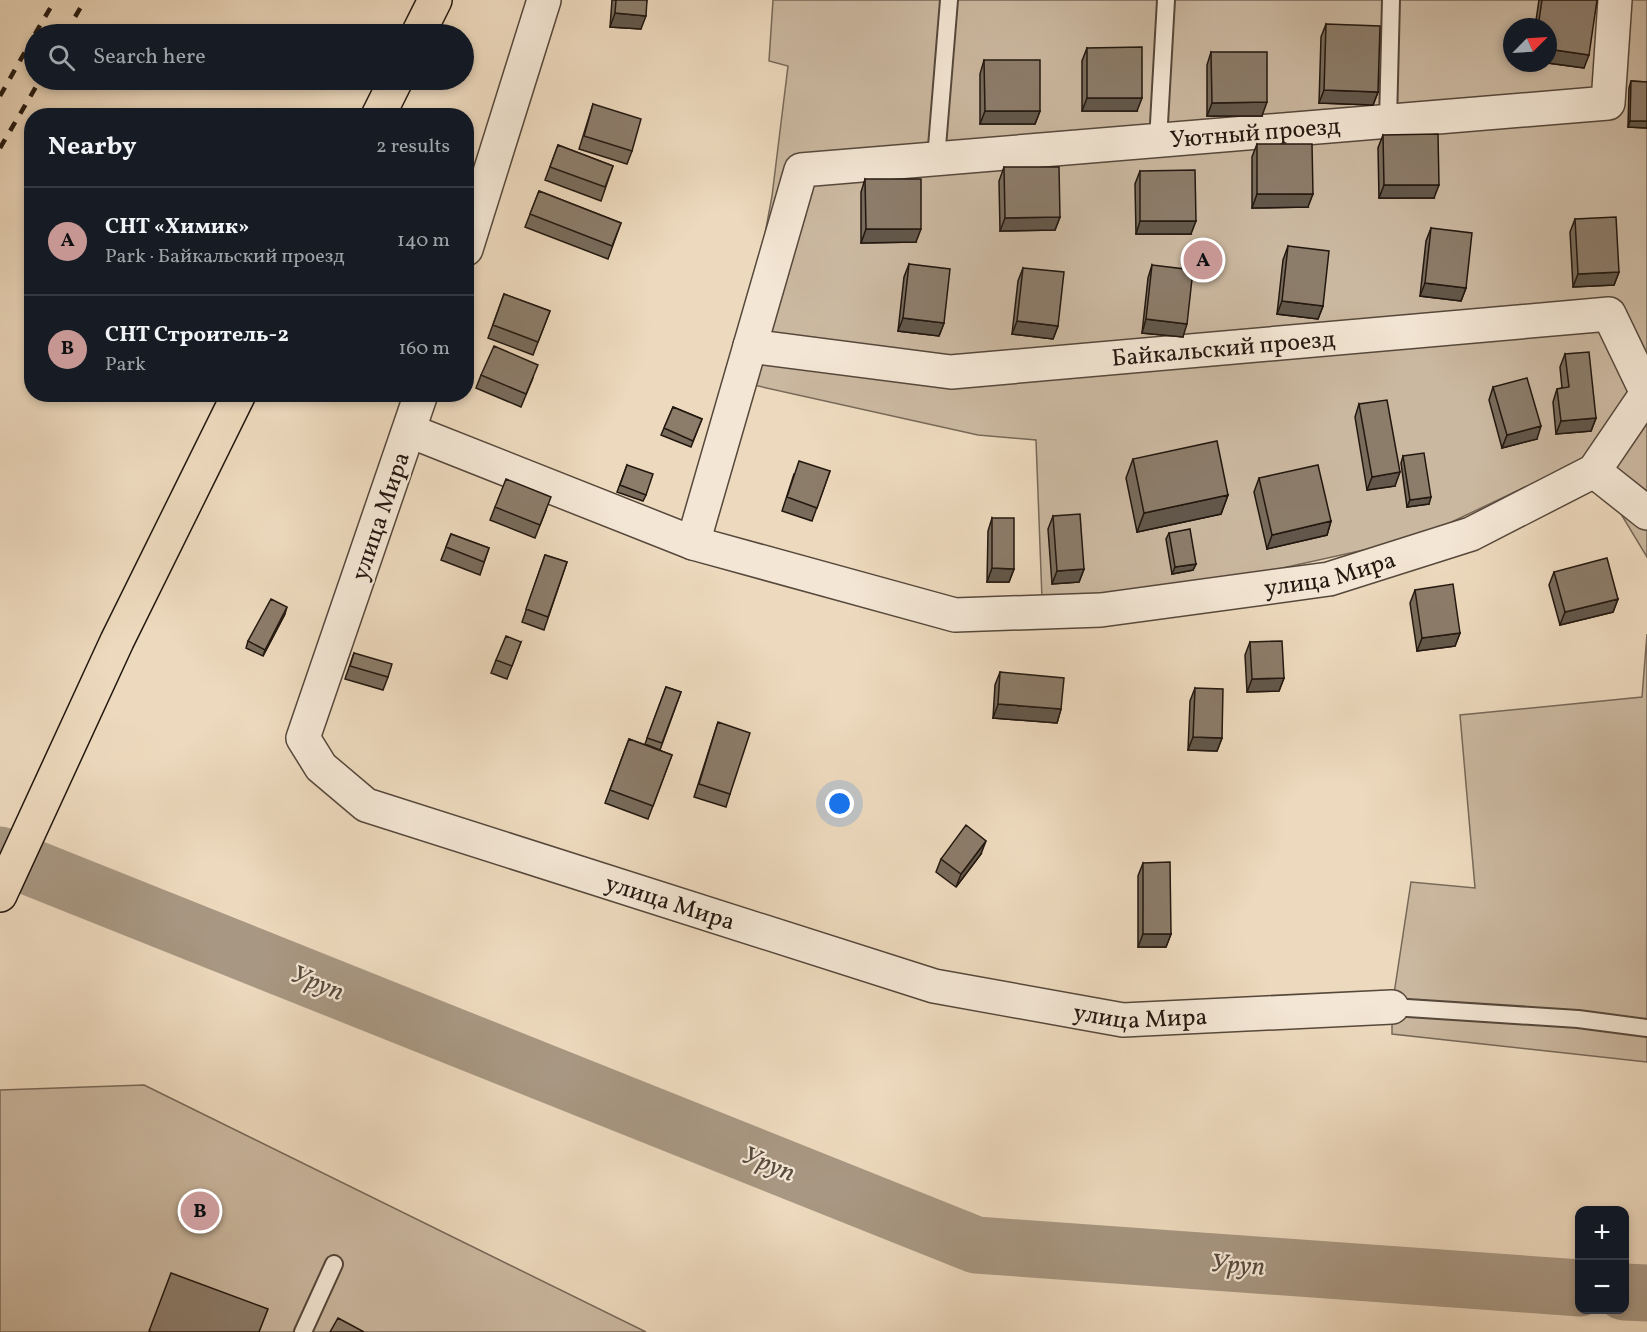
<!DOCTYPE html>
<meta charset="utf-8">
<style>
:root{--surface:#171b24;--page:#242831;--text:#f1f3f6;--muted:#9ea1a6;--line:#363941;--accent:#c59692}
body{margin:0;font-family:Vollkorn,serif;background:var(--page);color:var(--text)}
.controls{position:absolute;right:18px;bottom:18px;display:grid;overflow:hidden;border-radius:12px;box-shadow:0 3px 9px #0003}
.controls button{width:54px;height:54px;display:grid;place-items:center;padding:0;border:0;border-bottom:2px solid var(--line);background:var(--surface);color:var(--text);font:30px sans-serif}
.compass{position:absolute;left:1503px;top:18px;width:54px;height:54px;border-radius:50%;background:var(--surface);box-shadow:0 3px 9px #0003;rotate:66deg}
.you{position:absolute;left:840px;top:804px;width:21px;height:21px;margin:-15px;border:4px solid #fff;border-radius:50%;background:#1a73e8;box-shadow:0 0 0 9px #1a73e833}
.badge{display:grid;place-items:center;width:39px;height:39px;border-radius:50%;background:var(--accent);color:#111;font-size:20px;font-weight:700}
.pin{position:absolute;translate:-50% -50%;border:3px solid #fff;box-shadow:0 2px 6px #0006}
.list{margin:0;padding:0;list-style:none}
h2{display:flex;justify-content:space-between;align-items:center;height:78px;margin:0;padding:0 24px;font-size:26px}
h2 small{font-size:20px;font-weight:400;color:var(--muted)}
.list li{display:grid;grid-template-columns:39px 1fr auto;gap:18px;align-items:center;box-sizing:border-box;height:108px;padding:0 24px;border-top:2px solid var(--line)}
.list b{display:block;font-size:22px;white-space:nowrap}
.list p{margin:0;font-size:20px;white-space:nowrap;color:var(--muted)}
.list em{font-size:20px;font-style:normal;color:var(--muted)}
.icon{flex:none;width:33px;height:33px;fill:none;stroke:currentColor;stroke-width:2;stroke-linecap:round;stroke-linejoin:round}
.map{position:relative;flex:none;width:1647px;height:1332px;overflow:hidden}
.search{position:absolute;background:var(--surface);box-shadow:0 3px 9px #0003;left:24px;top:24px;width:450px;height:66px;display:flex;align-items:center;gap:15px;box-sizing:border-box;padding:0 21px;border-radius:33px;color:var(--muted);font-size:22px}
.panel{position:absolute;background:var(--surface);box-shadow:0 3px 9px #0003;left:24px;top:108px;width:450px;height:294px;border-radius:24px}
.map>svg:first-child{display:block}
.green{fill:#cbb8a0;stroke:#776858;stroke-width:1.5;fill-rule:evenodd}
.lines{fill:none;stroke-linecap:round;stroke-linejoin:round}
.river{stroke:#a89782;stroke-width:57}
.lane-casing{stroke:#56483b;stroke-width:20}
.street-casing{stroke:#56483b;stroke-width:36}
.primary-casing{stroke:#231810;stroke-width:36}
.lane{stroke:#f3e6d4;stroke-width:16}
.street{stroke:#f3e6d4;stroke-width:33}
.primary{stroke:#edd9bd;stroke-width:33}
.rail{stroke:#231810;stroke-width:4.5;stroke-dasharray:10 10;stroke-linecap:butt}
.wall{fill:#786b5b;stroke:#231810;stroke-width:1.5}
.shaded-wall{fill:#62574a;stroke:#231810;stroke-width:1.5}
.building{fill:#8c7c6a;stroke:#231810;stroke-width:1.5}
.labels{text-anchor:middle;stroke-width:4.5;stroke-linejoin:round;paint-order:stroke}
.street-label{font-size:24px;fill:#231810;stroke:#f3e6d4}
.water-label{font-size:26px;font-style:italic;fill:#584b3e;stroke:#f3e6d4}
</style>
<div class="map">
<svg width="1647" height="1332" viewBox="0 0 1647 1332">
<rect width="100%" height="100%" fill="#edd9bd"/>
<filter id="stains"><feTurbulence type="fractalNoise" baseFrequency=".00333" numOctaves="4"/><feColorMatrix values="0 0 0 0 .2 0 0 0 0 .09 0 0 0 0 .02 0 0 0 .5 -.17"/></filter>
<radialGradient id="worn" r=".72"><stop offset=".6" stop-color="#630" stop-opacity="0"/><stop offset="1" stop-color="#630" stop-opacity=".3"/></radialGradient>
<path class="green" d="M773,0h874v557l-52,-86 -30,-3 -147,70 -217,48 -159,13 -6,-159 -58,-5 -247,-55 17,-55 24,-129 16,-130 -19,-5zM1512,27h36v36h-36z
M1647,634v428l-255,-28v-27l19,-125 64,6 -15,-173 182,-18z
M144,1085l502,247h-646v-242z"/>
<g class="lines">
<path class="river" d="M0,855l976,390 604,43
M1624,1292l23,1"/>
<g class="lane-casing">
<path id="lane" d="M1388,121l3,-121
M1158,141l8,-141
M936,159l13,-159
M1392,1007l186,12 69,9
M303,1332l31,-68"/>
</g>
<g class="street-casing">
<g id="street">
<path d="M466,249l78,-249"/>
<path id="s1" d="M750,346l201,26 658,-58 38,79"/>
<path id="s2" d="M421,394l-118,344 18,29 45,38 568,181 189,34 269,-13"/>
<path id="s3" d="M410,431l283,112 262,72 146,-5 228,-31 142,-45 123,-63 53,-78"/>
<path d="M1594,471l53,42"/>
<path id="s4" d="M693,543l108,-373 807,-67 7,-103"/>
</g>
</g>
<g class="primary-casing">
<path id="primary" d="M418,34l17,-34
M378,116l18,-36
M0,895l117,-254 122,-247"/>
</g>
<use href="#lane" class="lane"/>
<use href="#street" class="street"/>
<use href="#primary" class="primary"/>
<path class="rail" d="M35,34l20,-34
M65,34l20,-34
M0,96l34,-60
M0,148l40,-68"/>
</g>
<path class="wall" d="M612,0h35l-6,29 -31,-2z
M1539,0h58l-13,68 -36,-5v-36h-13z
M1326,24l52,68 -5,13 -54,-2 2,-66z
M1087,48l50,63h-55v-50z
M1211,52l51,64h-55v-51z
M984,60l56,51 -5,13h-55v-50z
M1631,81l16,1v46l-19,-1 1,-39z
M593,104l39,47 -5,13 -48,-15z
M1383,135l51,63h-55l-1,-50z
M1257,144l51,63 -56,1v-51z
M558,145l55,21 -12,35 -56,-21z
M1004,167l56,50 -5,13 -55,1 -1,-50z
M1140,171l51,63h-55l-1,-50z
M865,179l51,63 -55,1v-51z
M539,191l82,32 -13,36 -83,-32z
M1575,219l44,53 -5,13 -41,2 -3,-55z
M1431,228l35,60 -5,13 -41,-5 6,-55z
M1288,246l35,60 -5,13 -41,-5 6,-54z
M909,264l35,59 -5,13 -41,-5 6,-54z
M1152,265l31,72 -41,-4 6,-55z
M1023,268l35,58 -5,13 -41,-5 6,-53z
M504,294l46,17 -17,44 -45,-17z
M1565,354l31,64 -5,13 -35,3 -3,-32 4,-13 5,-1 -2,-21z
M481,375l52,3 -12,29 -45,-19z
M1493,387l44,52 -35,9 -13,-48z
M1359,404l36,82 -28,4 -12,-73z
M673,407l29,12 -11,28 -30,-12z
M1403,456l26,48 -22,3 -6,-44z
M1133,459l95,36 -7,19 -84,18 -11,-54z
M627,465l19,30 -3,6 -26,-9z
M830,471l-18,50 -30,-10 12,-37z
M1259,478l72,43 -4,14 -60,14 -13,-57z
M495,507l51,3 -11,28 -45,-18z
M1053,516l31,53 -5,13 -27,2 -4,-55z
M992,518l22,51 -5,13h-22l1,-51z
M1169,533l27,31 -3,6 -21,4 -6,-35z
M451,534l38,14 -9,27 -39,-15z
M545,555l22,7 -23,68 -22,-8z
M1554,572l64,27 -5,13 -53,13 -11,-40z
M1415,590l45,43 -5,13 -38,5 -7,-48z
M285,614l-22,42 -17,-8 2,-7z
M521,642l-14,37 -16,-6 5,-13z
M1250,642l34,36 -5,13 -32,1 -2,-37z
M354,653l34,24 -5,13 -38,-11z
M1000,672l61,37 -4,14 -64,-5 2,-33z
M666,687l15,5 -21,58 -15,-6z
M1195,688l27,50 -5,13 -29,-1 2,-49z
M718,722l12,72 -4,13 -32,-10z
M629,739l43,16 -24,64 -43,-16z
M981,854l-25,33 -20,-15 5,-13z
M1143,863l28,71 -5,13h-28v-71z"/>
<path class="shaded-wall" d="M615,13l31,3 -5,13 -31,-2z
M1548,49l41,6 -5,13 -36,-5z
M1324,90l54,2 -5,13 -54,-2z
M1087,98h55l-5,13h-55z
M1267,102l-5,14h-55l5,-13z
M985,111h55l-5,13h-55z
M1630,121h17v7l-19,-1z
M1384,185h55l-5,13h-55z
M1257,194h56l-5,13 -56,1z
M1060,217l-5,13 -55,1 5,-13z
M1140,221h56l-5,13h-55z
M866,229h55l-5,13 -55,1z
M1619,272l-5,13 -41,2 5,-13z
M1425,283l41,5 -5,13 -41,-5z
M1282,301l41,5 -5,13 -41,-5z
M903,318l41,5 -5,13 -41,-5z
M1146,319l41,5 -4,13 -41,-4z
M1017,321l41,5 -5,13 -41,-5z
M1596,418l-5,13 -35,3 5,-13z
M1541,426l-4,13 -35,9 5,-13z
M1400,472l-5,14 -28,4 5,-13z
M1228,495l-7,19 -84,18 7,-19z
M1431,497l-2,7 -22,3 3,-7z
M1331,521l-4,14 -60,14 5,-14z
M1196,564l-3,6 -21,4 3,-7z
M992,568l22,1 -5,13h-22z
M1084,569l-5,13 -27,2 5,-13z
M1618,599l-5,13 -53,13 5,-13z
M287,607l-2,7 -22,42 2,-6z
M1460,633l-5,13 -38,5 5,-13z
M1284,678l-5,13 -32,1 5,-13z
M998,704l63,5 -4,14 -64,-5z
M1193,737l29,1 -5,13 -29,-1z
M986,841l-5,13 -25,33 5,-13z
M1143,934h28l-5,13h-28z"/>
<path class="building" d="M616,0h31l-1,16 -31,-3z
M1542,0h55l-8,55 -41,-6v-22h-10z
M1326,24l54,2 -2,66 -54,-2z
M1142,47v51h-55v-50z
M1211,52h56v50l-55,1z
M984,60h56v51h-55z
M1631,81l16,1v39h-17z
M593,104l48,15 -9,32 -48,-15z
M1438,134l1,51h-55l-1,-50z
M1257,144h55l1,50h-56z
M558,145l55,21 -8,21 -55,-20z
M1004,167h55l1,50 -55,1z
M1195,170l1,51h-56v-50z
M865,179h56v50h-55z
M539,191l82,32 -9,23 -82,-32z
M1616,217l3,55 -41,2 -3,-55z
M1431,228l41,5 -6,55 -41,-5z
M1288,246l41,5 -6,55 -41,-5z
M909,264l41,5 -6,54 -41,-5z
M1152,265l41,5 -6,54 -41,-5z
M1023,268l41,4 -6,54 -41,-5z
M504,294l46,17 -12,31 -45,-17z
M494,346l44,19 -12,29 -45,-19z
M1589,352l7,66 -35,3 -4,-32 12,-2 -4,-33z
M1527,378l14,48 -34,9 -14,-48z
M1387,400l13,72 -28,5 -13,-73z
M673,407l29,12 -9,22 -29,-13z
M1217,441l11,54 -84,18 -11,-54z
M1424,453l7,44 -21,3 -7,-44z
M799,461l31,10 -13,37 -30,-11z
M627,465l26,9 -7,21 -26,-10z
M1318,465l13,56 -59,14 -13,-57z
M506,479l45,18 -11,28 -45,-18z
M1080,514l4,55 -27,2 -4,-55z
M992,518h22v51l-22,-1z
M1190,529l6,35 -21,3 -6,-34z
M451,534l38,14 -5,14 -38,-15z
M545,555l22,7 -19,55 -22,-8z
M1607,558l11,41 -53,13 -11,-40z
M1453,584l7,49 -38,5 -7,-48z
M271,599l16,8 -22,43 -17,-9z
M506,636l15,6 -9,24 -16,-6z
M1282,641l2,37 -32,1 -2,-37z
M354,653l38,11 -4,13 -38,-11z
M1000,672l64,6 -3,31 -63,-5z
M666,687l15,5 -19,51 -15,-5z
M1195,688l28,1 -1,49 -29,-1z
M718,722l32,11 -20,61 -31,-10z
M629,739l43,16 -19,51 -43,-16z
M966,825l20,16 -25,33 -20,-15z
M1170,862l1,72h-28v-71z
M171,1273l97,36 -9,23h-107l-3,-1z
M338,1318l26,14h-34z"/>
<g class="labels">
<g class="street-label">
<text dy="8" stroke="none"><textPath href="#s4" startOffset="844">Уютный проезд</textPath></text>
<text dy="8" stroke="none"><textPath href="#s1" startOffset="476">Байкальский проезд</textPath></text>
<text transform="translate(380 516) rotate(-71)" y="8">улица Мира</text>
<text dy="8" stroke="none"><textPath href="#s3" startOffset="954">улица Мира</textPath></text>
<text dy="8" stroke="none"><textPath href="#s2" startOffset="776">улица Мира</textPath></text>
<text dy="8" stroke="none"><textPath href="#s2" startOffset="1262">улица Мира</textPath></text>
</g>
<g class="water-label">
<text transform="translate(318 982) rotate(22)" y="9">Уруп</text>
<text transform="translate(769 1163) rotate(22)" y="9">Уруп</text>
<text transform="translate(1238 1264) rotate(4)" y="9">Уруп</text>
</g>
</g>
<rect width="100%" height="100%" filter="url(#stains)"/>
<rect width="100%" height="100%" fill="url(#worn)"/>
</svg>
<div class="controls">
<button>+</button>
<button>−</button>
</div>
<svg class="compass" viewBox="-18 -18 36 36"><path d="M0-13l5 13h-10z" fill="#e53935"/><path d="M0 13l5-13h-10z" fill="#9ea1a6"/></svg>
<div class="you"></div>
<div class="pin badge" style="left:1203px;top:260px">A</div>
<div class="pin badge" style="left:200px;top:1211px">B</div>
<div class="search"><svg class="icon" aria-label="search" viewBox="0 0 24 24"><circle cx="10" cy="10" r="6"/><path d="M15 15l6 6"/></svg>Search here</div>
<section class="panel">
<h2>Nearby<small>2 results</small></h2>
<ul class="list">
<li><span class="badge">A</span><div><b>СНТ «Химик»</b><p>Park · Байкальский проезд</p></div><em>140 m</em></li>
<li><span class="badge">B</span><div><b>СНТ Строитель-2</b><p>Park</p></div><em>160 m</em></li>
</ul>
</section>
</div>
